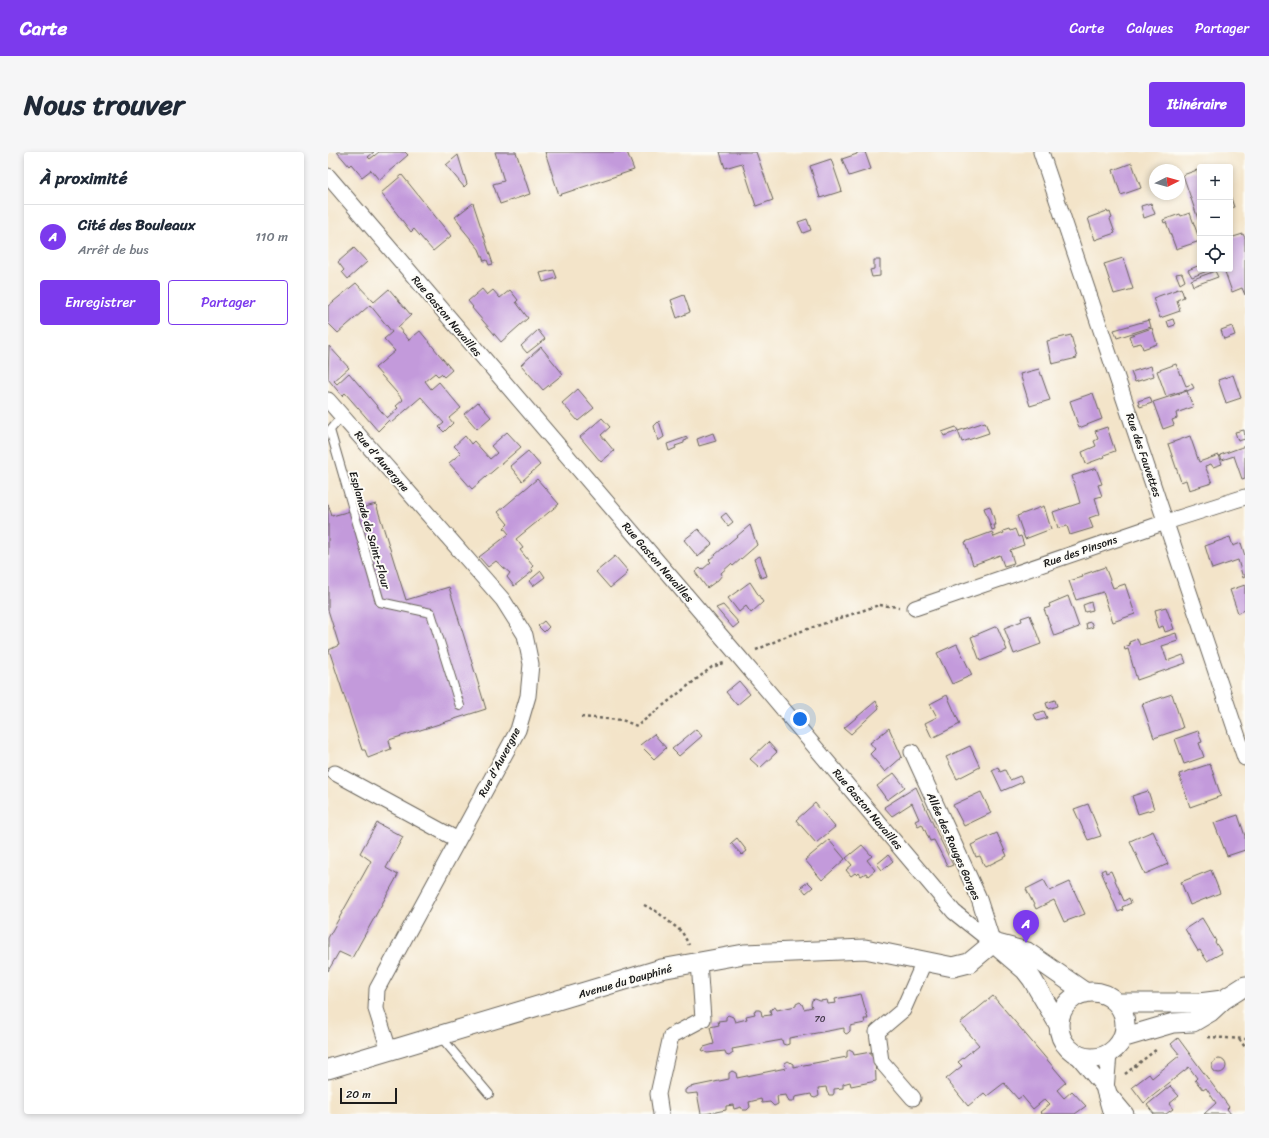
<!DOCTYPE html>
<html lang="fr">
<meta charset="utf-8">
<style>
:root{--surface:#fff;--page:#f6f6f7;--text:#1f2937;--muted:#747a83;--line:#e0e1e3;--accent:#7c3aed}
body{margin:0;font-family:Sriracha,sans-serif;background:var(--page);color:var(--text)}
.controls{position:absolute;right:12px;top:12px;display:grid;overflow:hidden;border-radius:4px;box-shadow:0 2px 6px #0003}
.controls button{width:36px;height:36px;display:grid;place-items:center;padding:0;border:0;border-bottom:1px solid var(--line);background:var(--surface);color:var(--text);font:20px sans-serif}
.compass{position:absolute;left:821px;top:12px;width:36px;height:36px;border-radius:50%;background:var(--surface);box-shadow:0 2px 6px #0003;rotate:85deg}
.scale{position:absolute;left:12px;bottom:10px;width:57px;box-sizing:border-box;padding-left:4px;border:2px solid #1c1c1c;border-top:0;font-size:11px;line-height:14px;white-space:nowrap;color:#1c1c1c;-webkit-text-stroke:3px #fdfcf7;paint-order:stroke}
.you{position:absolute;left:472px;top:567px;width:14px;height:14px;margin:-10px;border:3px solid #fff;border-radius:50%;background:#1a73e8;box-shadow:0 0 0 6px #1a73e833}
.badge{display:grid;place-items:center;width:26px;height:26px;border-radius:50%;background:var(--accent);color:#fff;font-size:13px;font-weight:700}
.pin{position:absolute;translate:-50% -33px;filter:drop-shadow(0 1px 2px #0008)}
.pin::after{content:'';position:absolute;top:21px;width:14px;height:12px;background:inherit;clip-path:polygon(0 0,100% 0,50% 100%)}
.list{margin:0;padding:0;list-style:none}
h2{display:flex;justify-content:space-between;align-items:center;height:52px;margin:0;padding:0 16px;font-size:17px}
h2 small{font-size:13px;font-weight:400;color:var(--muted)}
.list li{display:grid;grid-template-columns:26px 1fr auto;gap:12px;align-items:center;box-sizing:border-box;height:64px;padding:0 16px;border-top:1px solid var(--line)}
.list b{display:block;font-size:15px;white-space:nowrap}
.list p{margin:0;font-size:13px;white-space:nowrap;color:var(--muted)}
.list em{font-size:13px;font-style:normal;color:var(--muted)}
.actions{display:flex;gap:8px;padding:12px 16px}
.actions a{flex:1;padding:9px 0;border:1px solid var(--accent);border-radius:4px;text-align:center;font-size:14px;color:var(--accent)}
.actions .main{background:var(--accent);color:#fff}
.icon{flex:none;width:22px;height:22px;fill:none;stroke:currentColor;stroke-width:2;stroke-linecap:round;stroke-linejoin:round}
.map{position:relative;flex:none;width:917px;height:962px;overflow:hidden;border-radius:4px}
header{display:flex;align-items:center;gap:24px;box-sizing:border-box;height:56px;padding:0 20px;background:var(--accent);color:#fff}
header strong{font-size:19px}
nav{display:flex;gap:22px;margin-inline-start:auto;font-size:14px}
.intro{display:flex;align-items:center;justify-content:space-between;box-sizing:border-box;height:96px;padding:0 24px}
h1{margin:0;font-size:28px}
.button{padding:10px 18px;border-radius:4px;background:var(--accent);color:#fff;font-size:14px;font-weight:700}
main{display:flex;gap:24px;padding:0 24px}
aside{flex:1;background:var(--surface);border-radius:4px;box-shadow:0 2px 6px #0003}
.map>svg:first-child{display:block}
.building{fill:#c39adb}
.lines{fill:none;stroke-linecap:round;stroke-linejoin:round}
.service-casing{stroke:#676259;stroke-width:10}
.minor-casing{stroke:#676259;stroke-width:17}
.tertiary-casing{stroke:#676259;stroke-width:21}
.path{stroke:#676259;stroke-width:2.5;stroke-dasharray:3 3;stroke-linecap:butt}
.service{stroke:#fff;stroke-width:8}
.minor{stroke:#fff;stroke-width:15}
.tertiary{stroke:#fff;stroke-width:19}
.labels{text-anchor:middle;stroke-width:4;stroke-linejoin:round;paint-order:stroke}
.number-label{font-size:9px;fill:#463c4c}
.street-label{font-size:11px;fill:#1c1c1c;stroke:#fdfcf7}
</style>
<header>
<strong>Carte</strong>
<nav><a>Carte</a><a>Calques</a><a>Partager</a></nav>
</header>
<div class="intro"><h1>Nous trouver</h1><a class="button">Itinéraire</a></div>
<main>
<aside>
<h2>À proximité<small></small></h2>
<ul class="list">
<li><span class="badge">A</span><div><b>Cité des Bouleaux</b><p>Arrêt de bus</p></div><em>110 m</em></li>
</ul>
<div class="actions"><a class="main">Enregistrer</a><a>Partager</a></div>
</aside>
<div class="map">
<svg width="917" height="962" viewBox="0 0 917 962">
<rect width="100%" height="100%" fill="#fdfcf7"/>
<filter id="ink" filterUnits="userSpaceOnUse"><feTurbulence type="fractalNoise" baseFrequency=".025" numOctaves="2"/><feDisplacementMap in="SourceGraphic" scale="8" xChannelSelector="R" yChannelSelector="G"/><feConvolveMatrix kernelMatrix="1 2 1 2 8 2 1 2 1" color-interpolation-filters="sRGB"/></filter>
<filter id="wash" filterUnits="userSpaceOnUse"><feTurbulence type="fractalNoise" baseFrequency=".012" numOctaves="4" result="noise"/><feDisplacementMap in="SourceGraphic" scale="16" xChannelSelector="R" yChannelSelector="G"/><feGaussianBlur stdDeviation="0.9" result="paint"/><feColorMatrix in="noise" values="0 0 0 0 0 0 0 0 0 0 0 0 0 0 0 0 0 1.4 0 .05"/><feComposite in="paint" operator="in"/></filter>
<g filter="url(#wash)">
<rect width="100%" height="100%" fill="#f3e4c9"/>
<g id="blocks">
<path class="building" d="M9,0h37l-6,5 2,2 9,-7h26l3,3 -29,25 -8,-10 -9,7 -11,-13 -2,2z
M167,0h21l14,42 -30,10 -7,-20 11,-3z
M217,0h82l7,18 -75,25z
M392,0h36l17,48 -17,6 -14,-43 -17,5z
M529,0h8l6,17 -22,7 -7,-17 15,-5z
M130,3l9,29 -3,3 -18,-22z
M503,7l11,32 -22,7 -10,-32z
M804,11l9,25 -20,7 -8,-25z
M869,18l3,8v40l-2,1 -15,-44z
M74,23l49,61 -18,15 -19,-22 -3,3 -30,-39z
M902,43l4,12 -4,1z
M145,51l20,61 -4,1 -2,-5 -3,1 -5,-12 -18,-22 1,-1 -7,-9z
M823,51l4,11 -11,4 -3,-12z
M779,59l1,2 2,-1 2,6 -2,1 5,14 -20,7 -7,-22z
M862,61l10,28 -24,8 -10,-27 -2,1 -1,-3 17,-6 1,2z
M479,67l4,11 -8,3 -5,-11z
M915,82l2,4v57l-3,-7 -10,4 -8,-23h6v-31z
M26,96l13,14 -19,17 -6,-7 2,-2 -6,-8z
M795,106l10,31 -19,5 -10,-30z
M546,108h6v16l-8,1 -2,-7 4,-1z
M872,113v4h12l-20,8 -4,-7z
M226,118l3,8 -14,4 -3,-9z
M887,119l3,6 -25,9 -2,-6z
M854,121l3,8 -5,3 -4,-10z
M28,131l18,19 15,-13 22,26 -13,12 11,13 11,-9 32,39 -8,7 -3,-3 -3,2 -3,-3 -10,8 6,8 8,-7 22,26 -12,10 4,5 -9,9 -5,-5 5,-4 -23,-26 -30,26 -2,-3 -11,11 -33,-38 -3,3 -14,-17 1,-33 20,22 -15,13 3,3 12,-11 38,45 11,-10 -2,-2 7,-6 -28,-32 20,-17 -11,-12 8,-7 -22,-27 -32,28 -10,-10v-17z
M853,136l3,9 -7,3 3,11 -20,7 -7,-20z
M154,137l5,6 6,-5 7,8 10,-8 8,10 -2,2 12,16 -27,24 -29,-34 1,-1 -5,-6z
M356,143l6,17 -13,6 -6,-18z
M845,167l2,6 -6,2 -2,-6z
M821,168l2,7 -34,11 -3,-8z
M904,174l3,9 -11,4 -3,-9z
M824,176l5,16 -14,5 -2,-6 -9,2 -3,-9z
M210,178l7,9 -18,14 -6,-7z
M743,183l6,23 -25,6 -5,-23z
M213,195l22,27 -20,16 -22,-25z
M848,212l4,11 1,-1 5,12 6,-2 2,4 -7,3 6,16 -17,6 1,5 -5,2 2,5 -11,4 -10,-27 34,-11v-1l-21,6 -9,-25z
M823,214l3,10 -19,6 -4,-10z
M711,217l11,31 -20,6 -10,-32z
M905,223l8,23 -15,5 -8,-23z
M250,237l16,19 -16,13 -16,-18z
M765,241l9,26 -23,9 -9,-27z
M822,245l2,6 -12,4 -2,-6z
M150,250l13,15 -14,12 -13,-15z
M274,266l8,9 -9,8 13,16 -13,11 -21,-25z
M331,269l5,16 -6,4 -4,-15z
M657,270l4,11 -27,9 -4,-11z
M628,275l2,4 -14,5 -2,-4z
M779,275l8,24 -11,4 1,2 -19,7 -4,-12 14,-6 -2,-5 4,-2 -3,-8z
M916,278l1,9 -7,2 -3,-9z
M179,280l14,15 -49,42 -23,-26 12,-10 -7,-7 11,-10 6,8 3,-3 16,18 7,-6 -6,-7z
M385,281l3,8 -17,5 -2,-7z
M862,284l9,26 20,-7 3,9 -9,3 -2,-3 -6,2 7,17 -23,7 -3,-10 -5,2 -13,-38z
M359,285v3l-3,1v2l-9,3 1,2 -7,3 -2,-7z
M917,294v32l-3,1 -8,-23 -12,4 -2,-5z
M200,299l12,14 -18,16 -12,-15z
M768,316l6,16 -4,1 4,11 -7,2 5,16 -11,4 4,10 -23,7 -3,-9 -9,2 -5,-16 27,-9 -8,-27z
M209,327l22,25 -43,35 7,9 -3,2 13,16 -2,2 2,3 -19,15 -7,-9 3,-4 -14,-12 -8,6 -9,-10 30,-23 -5,-6 4,-4 -10,-12z
M0,352l4,12 44,-12 30,96 43,-13 37,122 -97,31 2,9 -23,9 -3,-8h-3l-33,-100 10,-5 -11,-35z
M662,354l6,19h-2l1,4 -3,1 -8,-22z
M716,354l7,23 -26,10 -8,-23z
M398,361l7,9 -5,4 -7,-9z
M422,373l7,20 -24,21 -2,-2 -10,9 1,2 -4,5 -11,8 -12,-16 5,-4 2,2 9,-8 -2,-2z
M370,377l14,15 -14,13 -14,-17z
M681,377l1,2 5,-2 3,8 3,-1 3,9 -14,5 4,13 -10,3 -4,-11 -27,10 -8,-23 27,-10 2,5 10,-4 -1,-2z
M902,385l3,9 8,-3 4,13v21l-2,1 -5,-18 -26,9 -7,-23z
M287,404l13,15 -3,2 2,1 -17,14 -14,-16z
M432,404l7,20 -6,2 -7,-19z
M777,415l8,21 12,-4 10,30 -22,8 -10,-30 -27,8 -7,-19 14,-4 -1,-2z
M213,419l4,6 -12,9 -4,-5z
M422,430l13,20 -12,11 -5,-7 -7,6 -11,-14z
M917,433v25l-7,3 -8,-23z
M740,444l11,31 -25,9 -10,-27 6,-2 -1,-3z
M763,450l2,8 -8,2 -2,-7z
M395,453l16,18 -6,5 -17,-20z
M838,455l8,22 -9,3 -2,-6 -5,2 -3,-9 2,-1 -2,-8z
M702,463l11,29 -27,10 -10,-26 18,-7 -1,-3z
M216,469l5,6 -5,5 -6,-6z
M763,470l2,5 -6,2 -1,-6z
M669,474l10,24 -27,11 -9,-24z
M848,481l2,8 -16,5 3,8 2,7 16,-6 3,8 -49,17 -9,-31 -3,1 -1,-3 6,-2 -1,-3 8,-3 3,6z
M629,492l15,31 -20,9 -15,-31z
M411,529l11,13 -13,11 -11,-13z
M844,542l11,34 -29,10 -12,-34z
M619,543l13,29 -28,14 -7,-15 12,-6 -7,-13z
M727,548l2,6 -9,3 -2,-6z
M548,549l3,7 -28,26 -7,-6z
M716,559l3,7 -10,3 -3,-7z
M561,576l13,29 -17,15 -15,-18 5,-5 -5,-6z
M368,577l6,7 -23,20 -7,-7z
M870,579l4,11 -3,1 5,14 -20,7 -9,-25z
M326,582l12,14 -12,11 -14,-14z
M440,590l9,10 -17,16 -10,-9z
M642,594l10,21 -23,12 -11,-22z
M882,612l11,32 -31,11 -11,-33z
M670,615l2,5 5,-2 5,10 10,-4 3,6 -21,9 -10,-21z
M566,621l11,14 -18,13 -10,-14z
M588,635l23,50 14,28 -5,2 -14,-27 -4,1 -8,-17 -4,2 -3,-5 4,-2 -7,-16 -20,13 -8,-9z
M820,639l6,18 -16,5 -6,-18z
M653,640l10,21 -27,13 -11,-21z
M487,651l20,24 -19,16 -20,-23z
M760,652l13,32 -13,4 -14,-31z
M910,663l7,21v14l-18,6 -13,-33z
M49,671l26,14 -17,31 12,7 -46,83 -13,-6 -11,19v-33l43,-77 -11,-8z
M825,679l15,33 -23,10 -15,-33z
M669,681l10,23 -22,11 -5,-11 -4,1 -5,-12z
M409,686l10,13 -5,4 -11,-12z
M501,688l16,19 -23,21 -17,-20z
M534,693l10,11 -5,4 8,10 -7,6 -2,-3 -5,3 -2,-3 -2,2 -2,-2 -4,3 -5,-6 6,-5 -6,-7z
M560,703l5,6 -11,9 -5,-6z
M777,717l1,4 5,-2 13,30 5,-3 2,5 -9,4 1,3 -5,2 -17,-41z
M883,718l9,23 -30,12 -9,-23z
M716,728l6,11 20,-9 15,32 -21,8 -10,-22 -18,9 -10,-20z
M480,730l5,5 -7,6 -5,-6z
M874,766l14,23 -1,1 7,11 -15,8 -7,-11 -2,1 -13,-22z
M533,842l7,25h-4l1,4 -15,3v5l-2,2 -2,1 -2,-2v-4l-55,10v6l-3,1 -3,-1 -1,-4 -50,9 1,4 -4,3 -3,-1 -1,-4 -18,2 -5,-3 2,-3 10,-3 -4,-17 9,-2 -1,-4 8,-1v-3l2,-2 5,2 2,5 12,-3 -1,-3 9,-2 -1,-3 2,-1h3l2,1 1,5 9,-1 -1,-5 5,-3 2,3 19,-4v-2l4,-2 2,2 2,5 8,-2 -1,-3 1,-4 3,-1 5,2 7,-1 1,4 8,-1 -1,-4z
M665,844l73,86 -9,8 7,8 8,-7 14,15 -11,8h-33l-2,-2 10,-8 -5,-5 -12,10 -11,-13 -4,3 -14,-16 -17,13 -3,-3 -16,13 -22,-27 16,-13 -4,-4 21,-17 -19,-22z
M850,886l51,69 -2,2 4,5h-27l12,-11 -10,-15 -3,2 -8,-10 2,-2 -8,-11 -45,36 -12,-16 17,-13 3,4 28,-23 -9,-11z
M521,897l4,2 1,4 17,-3v4l4,-1 1,26 -25,5 -1,-4 -7,2v4l-9,1v4l-1,2h-4l-2,-3 -1,-5 -8,1 1,8 -4,2 -3,-1 -1,-3 -16,3 -1,4 -2,1h-3l-3,-7 -9,1 1,8 -4,2 -4,-4 -8,1 -1,-4 -12,3 1,5 -3,3h-4l-2,-3 -7,2 -1,-4 -7,1v4l-21,4h-4l-4,-21 -9,1 -3,-1v-3l5,-3 39,-8v-6l3,-2 4,2 1,5 49,-10 -1,-5 3,-2 5,3v3l54,-10v-5z
M884 914a7 7 0 1 1 14 0a7 7 0 1 1-14 0Z
M842,934l9,10 -10,8 4,5 -7,5h-12l-7,-9z"/>
</g>
</g>
<g filter="url(#ink)">
<use href="#blocks" fill-opacity="0" stroke="#676259" stroke-width="1"/>
<g class="lines">
<g class="service-casing">
<path id="service" d="M14,264l-12,14 50,172 51,11 29,93
M112,884l49,58"/>
</g>
<g class="minor-casing">
<path id="minor" d="M713,0l204,606
M0,24l412,482 214,254 39,31
M0,248l175,200 22,35 6,29 -3,32 -10,34 -141,259 -1,20 13,41
M587,456l251,-86 79,-25
M584,600l66,144 15,47
M7,621l123,67
M746,900l52,62
M778,938l3,-36
M585,946l-32,-37 -4,-29 26,-22 21,-48
M333,962l-3,-20 13,-58 32,-17 -4,-57"/>
</g>
<g class="tertiary-casing">
<path id="tertiary" d="M665,791l34,9 59,41
M669,794l28,24 7,9 27,46
M731 873a33 33 0 1 1 66 0a33 33 0 1 1-66 0Z
M790,851h81l24,-3
M794,886l51,-15 20,-1 17,-10 13,-12 22,-14
M0,917l333,-100 83,-15 121,-5 88,18 16,-4 24,-20
M778,938l7,24"/>
</g>
<path class="path" d="M428,498l31,-14 92,-31 20,2
M253,565l41,3 15,6 75,-59 12,-4
M316,753l12,6 26,21 7,13
M880,885l37,2
M911,887l6,8
M797,922l32,-25"/>
<use href="#service" class="service"/>
<use href="#minor" class="minor"/>
<use href="#tertiary" class="tertiary"/>
</g>
</g>
<g class="labels">
<g class="number-label">
<text x="492" y="870">70</text>
</g>
<g class="street-label">
<text transform="translate(119 164) rotate(50)" y="4">Rue Gaston Navailles</text>
<text transform="translate(816 303) rotate(71)" y="4">Rue des Fauvettes</text>
<text transform="translate(54 309) rotate(49)" y="4">Rue d'Auvergne</text>
<text transform="translate(42 378) rotate(74)" y="4">Esplanade de Saint-Flour</text>
<text transform="translate(752 399) rotate(-19)" y="4">Rue des Pinsons</text>
<text transform="translate(330 410) rotate(49)" y="4">Rue Gaston Navailles</text>
<text transform="translate(171 610) rotate(-62)" y="4">Rue d'Auvergne</text>
<text transform="translate(540 657) rotate(50)" y="4">Rue Gaston Navailles</text>
<text transform="translate(626 694) rotate(66)" y="4">Allée des Rouges Gorges</text>
<text transform="translate(297 829) rotate(-16)" y="4">Avenue du Dauphiné</text>
</g>
</g>
</svg>
<div class="controls">
<button>+</button>
<button>−</button>
<button><svg class="icon" aria-label="locate" viewBox="0 0 24 24"><circle cx="12" cy="12" r="6"/><path d="M12 2v4M12 18v4M2 12h4M18 12h4"/></svg></button>
</div>
<svg class="compass" viewBox="-18 -18 36 36"><path d="M0-13l5 13h-10z" fill="#e53935"/><path d="M0 13l5-13h-10z" fill="#747a83"/></svg>
<div class="scale">20 m</div>
<div class="you"></div>
<div class="pin badge" style="left:698px;top:791px">A</div>
</div>
</main>
